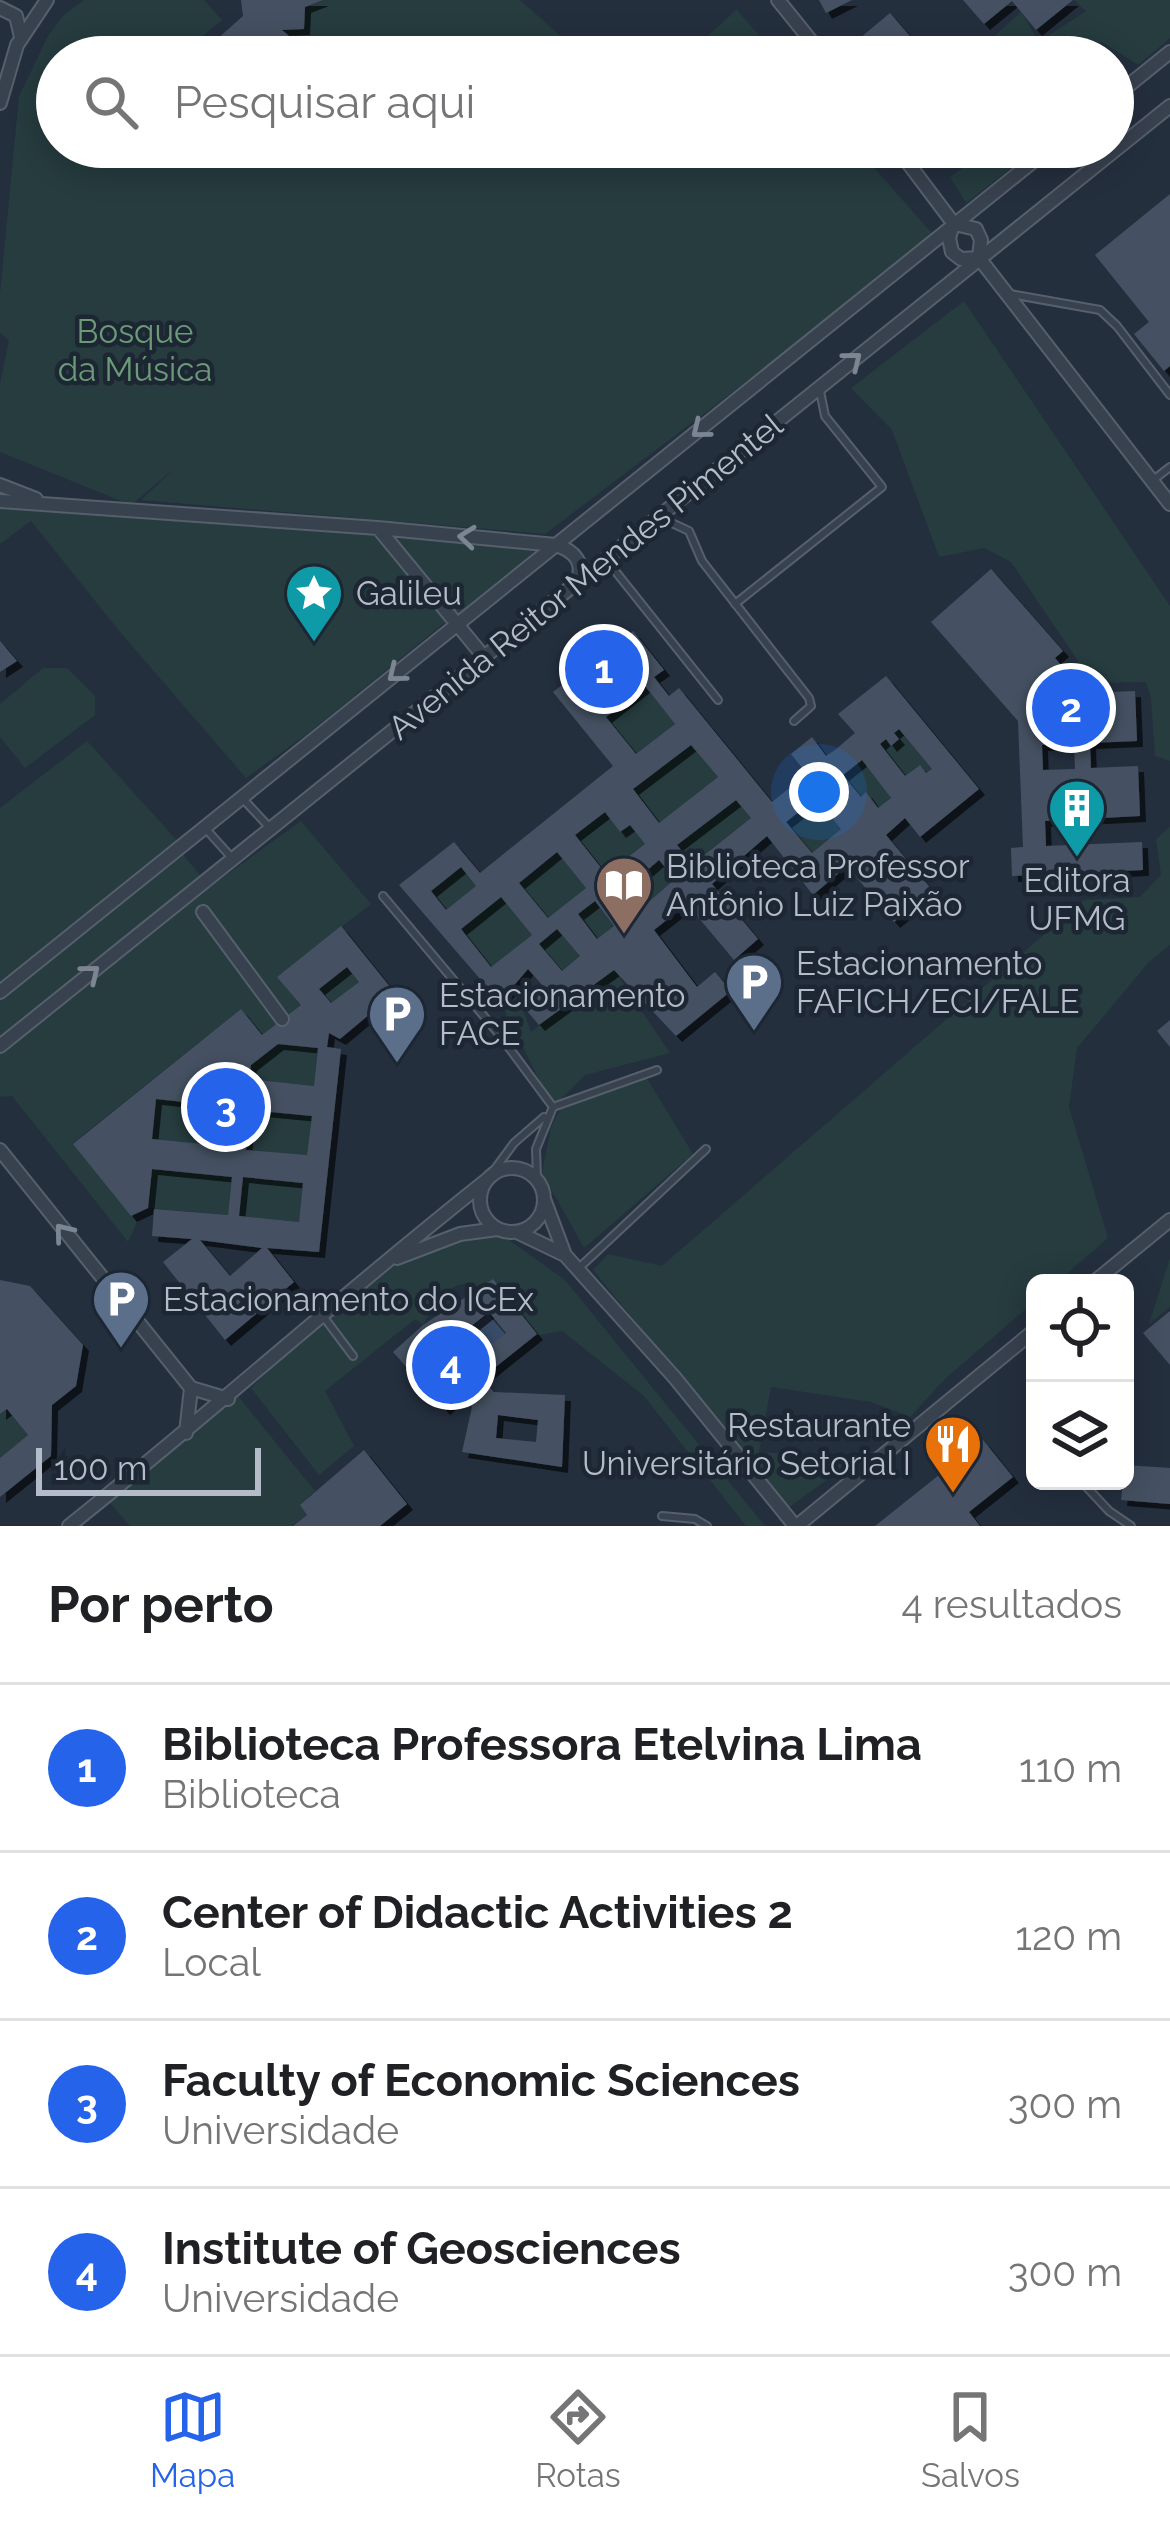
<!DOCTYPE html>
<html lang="pt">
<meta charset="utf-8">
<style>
:root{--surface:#fff;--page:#f2f2f2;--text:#202124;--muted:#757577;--line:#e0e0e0;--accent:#2563eb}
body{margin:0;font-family:Raleway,sans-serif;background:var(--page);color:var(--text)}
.controls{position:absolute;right:36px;bottom:36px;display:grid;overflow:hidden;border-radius:18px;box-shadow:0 6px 30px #0003}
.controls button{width:108px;height:108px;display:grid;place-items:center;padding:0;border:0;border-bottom:3px solid var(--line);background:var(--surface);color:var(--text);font:60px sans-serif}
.scale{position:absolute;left:36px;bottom:30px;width:225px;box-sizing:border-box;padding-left:12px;border:6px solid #b4bcc9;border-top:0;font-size:33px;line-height:42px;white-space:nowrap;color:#b4bcc9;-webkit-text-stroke:9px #1d2633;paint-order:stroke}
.you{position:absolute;left:819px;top:792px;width:42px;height:42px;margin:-30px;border:9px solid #fff;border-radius:50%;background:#1a73e8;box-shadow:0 0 0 18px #1a73e833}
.badge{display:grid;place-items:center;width:78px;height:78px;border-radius:50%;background:var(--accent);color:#fff;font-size:39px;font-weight:700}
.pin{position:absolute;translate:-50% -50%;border:6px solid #fff;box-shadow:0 3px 12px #0006}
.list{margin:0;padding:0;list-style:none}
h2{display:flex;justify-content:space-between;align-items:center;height:156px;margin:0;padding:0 48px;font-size:51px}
h2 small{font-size:39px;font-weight:400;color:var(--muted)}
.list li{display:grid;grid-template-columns:78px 1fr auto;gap:36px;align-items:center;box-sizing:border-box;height:168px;padding:0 48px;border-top:3px solid var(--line)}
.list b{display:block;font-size:45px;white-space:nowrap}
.list p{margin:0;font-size:39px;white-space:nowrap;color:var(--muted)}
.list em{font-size:39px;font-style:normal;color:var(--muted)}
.icon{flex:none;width:66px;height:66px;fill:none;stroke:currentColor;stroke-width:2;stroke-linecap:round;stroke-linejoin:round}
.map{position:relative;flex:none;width:1170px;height:1526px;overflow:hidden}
.search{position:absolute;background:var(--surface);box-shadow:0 6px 30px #0003;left:36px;right:36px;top:36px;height:132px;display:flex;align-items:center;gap:30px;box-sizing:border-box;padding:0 42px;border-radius:66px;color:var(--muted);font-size:45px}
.sheet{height:828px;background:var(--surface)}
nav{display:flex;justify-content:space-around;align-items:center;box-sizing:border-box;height:168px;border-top:3px solid var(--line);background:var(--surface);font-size:33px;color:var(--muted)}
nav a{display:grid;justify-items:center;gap:6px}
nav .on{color:var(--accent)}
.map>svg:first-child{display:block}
.green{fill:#263c3f}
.water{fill:#394c67}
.building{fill:#455162;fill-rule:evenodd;filter:url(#shadow)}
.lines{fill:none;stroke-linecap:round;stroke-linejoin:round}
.lane-casing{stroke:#565f6c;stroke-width:10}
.street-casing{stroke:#565f6c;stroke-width:16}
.lane{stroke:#38414e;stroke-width:6}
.street{stroke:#38414e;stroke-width:12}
.oneway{stroke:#7c8592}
.labels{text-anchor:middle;stroke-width:9;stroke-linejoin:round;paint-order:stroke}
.park-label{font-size:33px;fill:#6b9a76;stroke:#1d2633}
.street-label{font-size:33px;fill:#b4bcc9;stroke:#1d2633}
.poi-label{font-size:33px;fill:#b4bcc9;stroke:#1d2633;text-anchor:start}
</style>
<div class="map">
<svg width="1170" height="1526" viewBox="0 0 1170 1526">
<defs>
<filter id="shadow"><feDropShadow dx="6" dy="6" stdDeviation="0" flood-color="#0009"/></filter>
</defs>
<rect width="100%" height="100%" fill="#242f3e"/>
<path class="green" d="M84,0h120l18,20 -44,37h-121v90h799l80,91 -391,296 -404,-34 34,-32 -44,37 -131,-53v-68l9,-44 -9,-7v-39l19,-198 30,-62 16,-20z
M324,0h196l64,57h-146l22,-18 -27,18h-116l-34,-26 20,-2 2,-22z
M1074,0h96v38l-32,27 -36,-23 -20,15h-111l50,-45 18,30 47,-31z
M737,10l41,47h-93l51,-47z
M992,147h46l-72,56 -16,-26z
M964,301l206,305v155l-15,-5 -4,-58 -5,-16 -53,1 -82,-121 -27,-14 -45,9 -47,-127 -41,-42z
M0,507l371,25 78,87 -138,112 -65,47 -126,-146 -89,-111 -31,23z
M378,528l178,17 -99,80z
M43,668h24l28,28v19l-70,53 -25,-31v-33z
M645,686l30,38 -39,30 -30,-37z
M899,729l33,40 -6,4 -7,-8 -14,11 -25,-32 6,-5 5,6 8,-6 -5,-6z
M87,741l95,105 -3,4 26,31 -92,76 188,-136 70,83 -93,72 23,29 -39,30 -21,-26 -168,134 64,79 -9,20 -116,-146 -12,1v-289z
M691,745l27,32 -59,46 -26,-34z
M862,760l29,38 -13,10 -11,-15 -6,4 -18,-22z
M816,798l25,31 -29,24 -26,-31z
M736,800l15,18 -58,46 -16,-19z
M605,812l15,20 10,-7 15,19 -39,30 -31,-39z
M1170,827v118l-21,17 -72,86 -8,59 39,131 -52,45h-21v18l-89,77 -36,39 -39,-15 -100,-15 -12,65 83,5 7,7 -61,44 -195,-238 15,-16 54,12 422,-366 56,-3 21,-22 -5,-36z
M557,852l29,36 -38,30 -29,-35z
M659,860l16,19 -38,33 -16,-19z
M461,867l15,19 -30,24 -15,-19z
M501,897l31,38 -41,32 -30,-38z
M595,902l19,24 -17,13 -19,-25z
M557,929l23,27 -18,15 -23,-27z
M347,967l12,15 -28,21 -12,-14z
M614,970l56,83 -85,22 -32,32 -53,-105 26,-16 -5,18 10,28z
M278,1044l40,4 -4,38 -65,-7 2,-14z
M646,1077l47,77 -109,94 -42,-75 9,-46 9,-17z
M156,1099l83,9 -4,39 -83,-8z
M250,1110l62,6 -5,39 -61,-5z
M152,1169l80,8 -4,38 -80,-7z
M243,1177l60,6 -4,39 -60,-6z
M498,1232l67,48 200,246h-19l-102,-130 -82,-65 -26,5 -8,6c-38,-47 -62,-95 -105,-17l-8,-6 -90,72 29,55 -35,29 -68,-87 118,-116 91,-34z
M1170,1258v49l-21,17z
M238,1396l77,95 -15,14 7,10 -16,11h-161l-25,-29z
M7,1409l21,26 -28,23v-44z"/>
<path class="water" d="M488,1314l18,21 -27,22 -17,-22z
M453,1341l17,21 -26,21 -18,-21z"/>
<path class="building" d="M241,0h82l-18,7 -1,22 -22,1 13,11 -20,16h-78l46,-41z
M819,0h33l-26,13z
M963,0h110l-37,30 -24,-29 -28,23z
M890,13l25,29 -9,7 7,8h-47l-12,-14z
M1170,194v172l-6,5 -30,-37 15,-12 -54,-67z
M991,569l72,82 -8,7 18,21 -4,3 -4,-4 -5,4 -21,1 1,12 95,-4 2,50 -47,2 1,25 47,-2 2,50 -95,5 1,25 96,-4 1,28 -131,6 -1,-28 12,-1 -5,-126 -87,-99zM1074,744l1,25 -32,1 -1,-25z
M633,631l31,39 -10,7 15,19 10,-8 93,114 35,-28 -16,-20 21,-17 14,19 9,-6 20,-17 -17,-19 48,-38 93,113 -59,48 -15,-19 -19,17 47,56 -39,31 -47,-56 -34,29 -46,-59 -55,48 46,55 -24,21 -47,-56 -33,26 43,57 18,-15 16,19 -55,45 -62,-66 -75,55 -18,-21 22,-18 -15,-17 -28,33 -101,-117 55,-43 26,31 133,-107 -60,-74zM645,686l30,38 -39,30 -30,-37zM899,729l33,40 -6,4 -6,-8 -15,11 -25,-32 6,-5 5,7 8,-7 -5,-6zM691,745l27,32 -59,46 -26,-34zM862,760l29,38 -13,10 -12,-16 -5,5 -18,-22zM816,798l25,31 -29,24 -26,-31zM736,800l15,18 -58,46 -16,-19zM605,812l15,20 10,-7 15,19 -39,30 -31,-39zM557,852l29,36 -38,30 -29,-35zM659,860l16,19 -38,33 -16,-19zM461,867l15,19 -30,24 -15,-19zM501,897l31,38 -41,32 -30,-38zM595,901l19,25 -17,13 -19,-25zM557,929l23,27 -18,15 -23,-27z
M0,641l17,20 -17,11z
M341,926l54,67 -55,46 -11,-6 -2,14 14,2 -22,203 -52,-4 27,34 -69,58 -62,-78 29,-23 -40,-3 2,-27 74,6 4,-38 -80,-8 -4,39 -17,8 -58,-72 168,-135 21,26 39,-30 -24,-28zM347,967l12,15 -28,21 -12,-14zM278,1044l40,4 -4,38 -65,-7 2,-14zM226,1065l16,1 -2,13 -29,-3zM156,1099l83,9 -4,39 -83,-8zM250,1110l62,6 -5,39 -61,-5zM243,1177l60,6 -4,39 -60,-6zM200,1240l62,8 -32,28z
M1170,1020v27l-13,-16z
M493,1279l44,55 -55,44 12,14 71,3 -3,72 -100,-15 10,-45 -11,-12 -17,14 -51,-57 30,-27zM489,1312l17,21 -28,23 -18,-21zM453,1341l17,21 -26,21 -18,-21zM498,1415l40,5 -2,22 -40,-4z
M0,1280l30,6 53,59 -7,41 -24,19 -1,51 -51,41v-39l28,-23 -21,-26 -7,5z
M1170,1311v54l-27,-32z
M983,1440l30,37 -44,35 11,14h-105z
M364,1450l43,54 -27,22h-87l14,-11 -7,-10z
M1125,1465l45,3v36l-49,-4z"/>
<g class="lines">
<g class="lane-casing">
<path id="lane" d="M1010,294l90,16 17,16 53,69
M1152,481l18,-14
M659,517l30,14 13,30 107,137 2,8 -17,15
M608,562l110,138
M735,604l147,-117 -57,-71 -5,-25
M244,800l26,28
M205,828l27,30
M383,896l115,137 55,74 -17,42 1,30
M553,1107l104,-37
M492,1173l22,-30 30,-26
M580,1267l126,-118
M323,1316l30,40
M1125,1370v27
M1081,1481l28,30 22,15
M662,1516l33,3 12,7"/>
</g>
<g class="street-casing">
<path id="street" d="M778,0l46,57
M0,8l16,8 5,21
M1113,98l57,-46
M0,103l17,-58 30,-45
M896,147l58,77
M955,224l21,5 5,11 -2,17
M953,225l-4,13 3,14 9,7 18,-1
M979,258l191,246
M0,485l36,14
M0,501l378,27 178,17c19,6 29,18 21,37
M378,528l106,129
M203,912l79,107
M0,992l1051,-845
M0,1046l1170,-940
M0,1150l191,238 -5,45
M480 1200a32 32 0 1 1 64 0a32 32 0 1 1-64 0Z
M544,1199l21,56 110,123 120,148
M517,1232l48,23
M397,1258l63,-24 37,-5
M1093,1283l77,-63
M191,1388l37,11
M69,1526c142,-113 276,-234 419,-347
M797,1526l238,-196"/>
</g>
<use href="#lane" class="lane"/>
<use href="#street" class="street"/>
</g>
<defs><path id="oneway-chevron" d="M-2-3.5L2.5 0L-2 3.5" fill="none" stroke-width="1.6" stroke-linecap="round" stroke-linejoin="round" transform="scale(3)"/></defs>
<g class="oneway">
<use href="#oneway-chevron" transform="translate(853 360) rotate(-39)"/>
<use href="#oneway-chevron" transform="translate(700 430) rotate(141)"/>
<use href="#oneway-chevron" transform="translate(467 537) rotate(-174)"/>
<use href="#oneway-chevron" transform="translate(396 674) rotate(141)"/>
<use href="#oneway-chevron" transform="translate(91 973) rotate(-39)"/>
<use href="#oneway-chevron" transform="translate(63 1232) rotate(-129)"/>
</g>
<defs>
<g id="sight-pin" transform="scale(3)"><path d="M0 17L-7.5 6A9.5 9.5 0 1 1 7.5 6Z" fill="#0f9aa8" stroke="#1d2633"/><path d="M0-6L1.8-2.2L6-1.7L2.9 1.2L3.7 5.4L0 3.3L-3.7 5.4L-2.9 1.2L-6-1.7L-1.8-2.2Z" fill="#fff"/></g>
<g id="building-pin" transform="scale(3)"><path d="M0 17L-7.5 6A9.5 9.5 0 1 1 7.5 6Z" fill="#0f9aa8" stroke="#1d2633"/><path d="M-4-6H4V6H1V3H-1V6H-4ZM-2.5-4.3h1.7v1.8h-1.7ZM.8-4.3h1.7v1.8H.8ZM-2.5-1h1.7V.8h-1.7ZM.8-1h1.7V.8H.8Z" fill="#fff"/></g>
<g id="library-pin" transform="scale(3)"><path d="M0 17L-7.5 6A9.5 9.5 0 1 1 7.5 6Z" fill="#8d6e63" stroke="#1d2633"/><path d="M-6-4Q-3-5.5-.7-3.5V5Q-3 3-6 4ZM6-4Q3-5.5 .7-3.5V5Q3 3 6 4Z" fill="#fff"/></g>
<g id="parking-pin" transform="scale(3)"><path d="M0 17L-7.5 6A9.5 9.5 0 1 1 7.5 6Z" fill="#5c6f8a" stroke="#1d2633"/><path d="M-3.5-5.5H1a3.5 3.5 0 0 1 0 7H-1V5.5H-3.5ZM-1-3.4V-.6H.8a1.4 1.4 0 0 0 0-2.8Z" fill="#fff"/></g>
<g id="restaurant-pin" transform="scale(3)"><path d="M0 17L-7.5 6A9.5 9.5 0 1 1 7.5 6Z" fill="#e8710a" stroke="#1d2633"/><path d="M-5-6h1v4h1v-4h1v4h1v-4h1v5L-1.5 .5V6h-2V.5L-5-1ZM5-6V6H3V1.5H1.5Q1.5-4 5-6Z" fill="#fff"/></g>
</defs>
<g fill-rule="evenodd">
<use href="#sight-pin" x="314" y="593"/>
<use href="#building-pin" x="1077" y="808"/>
<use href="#library-pin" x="624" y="885"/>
<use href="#parking-pin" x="754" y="982"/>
<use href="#parking-pin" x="397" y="1014"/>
<use href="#parking-pin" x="121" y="1299"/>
<use href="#restaurant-pin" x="953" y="1444"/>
</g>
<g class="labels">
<g class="park-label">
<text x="135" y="343">Bosque<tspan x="135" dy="38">da Música</tspan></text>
</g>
<g class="street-label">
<text transform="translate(585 576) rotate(-39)" y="12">Avenida Reitor Mendes Pimentel</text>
</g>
<g class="poi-label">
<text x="356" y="605">Galileu</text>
<text x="666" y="878">Biblioteca Professor<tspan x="666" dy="38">Antônio Luiz Paixão</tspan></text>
<text x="1077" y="892" text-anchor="middle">Editora<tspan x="1077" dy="38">UFMG</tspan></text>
<text x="796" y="975">Estacionamento<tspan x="796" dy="38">FAFICH/ECI/FALE</tspan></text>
<text x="439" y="1007">Estacionamento<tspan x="439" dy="38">FACE</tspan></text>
<text x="163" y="1311">Estacionamento do ICEx</text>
<text x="911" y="1437" text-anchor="end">Restaurante<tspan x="911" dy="38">Universitário Setorial I</tspan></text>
</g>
</g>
</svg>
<div class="controls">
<button><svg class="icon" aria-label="locate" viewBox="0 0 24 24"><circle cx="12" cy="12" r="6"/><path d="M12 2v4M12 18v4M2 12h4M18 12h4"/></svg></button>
<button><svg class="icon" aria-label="layers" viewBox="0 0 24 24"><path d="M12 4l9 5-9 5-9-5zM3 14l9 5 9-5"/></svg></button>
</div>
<div class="scale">100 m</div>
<div class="you"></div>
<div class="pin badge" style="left:604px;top:669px">1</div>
<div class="pin badge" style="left:1071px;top:708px">2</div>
<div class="pin badge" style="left:226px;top:1107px">3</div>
<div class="pin badge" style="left:451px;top:1365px">4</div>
<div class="search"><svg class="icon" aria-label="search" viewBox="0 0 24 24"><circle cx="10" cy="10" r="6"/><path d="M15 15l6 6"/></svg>Pesquisar aqui</div>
</div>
<section class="sheet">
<h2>Por perto<small>4 resultados</small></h2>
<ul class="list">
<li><span class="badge">1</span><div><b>Biblioteca Professora Etelvina Lima</b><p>Biblioteca</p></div><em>110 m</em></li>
<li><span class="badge">2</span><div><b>Center of Didactic Activities 2</b><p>Local</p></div><em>120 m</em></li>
<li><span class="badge">3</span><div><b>Faculty of Economic Sciences</b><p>Universidade</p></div><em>300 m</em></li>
<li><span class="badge">4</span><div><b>Institute of Geosciences</b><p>Universidade</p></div><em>300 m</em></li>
</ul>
</section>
<nav>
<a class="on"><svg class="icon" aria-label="map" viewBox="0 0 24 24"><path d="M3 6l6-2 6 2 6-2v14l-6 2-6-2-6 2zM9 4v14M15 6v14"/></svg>Mapa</a>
<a><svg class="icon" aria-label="directions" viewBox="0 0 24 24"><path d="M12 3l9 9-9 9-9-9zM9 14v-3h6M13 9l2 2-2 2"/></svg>Rotas</a>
<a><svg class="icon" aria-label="saved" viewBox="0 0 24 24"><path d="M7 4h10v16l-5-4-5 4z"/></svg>Salvos</a>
</nav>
